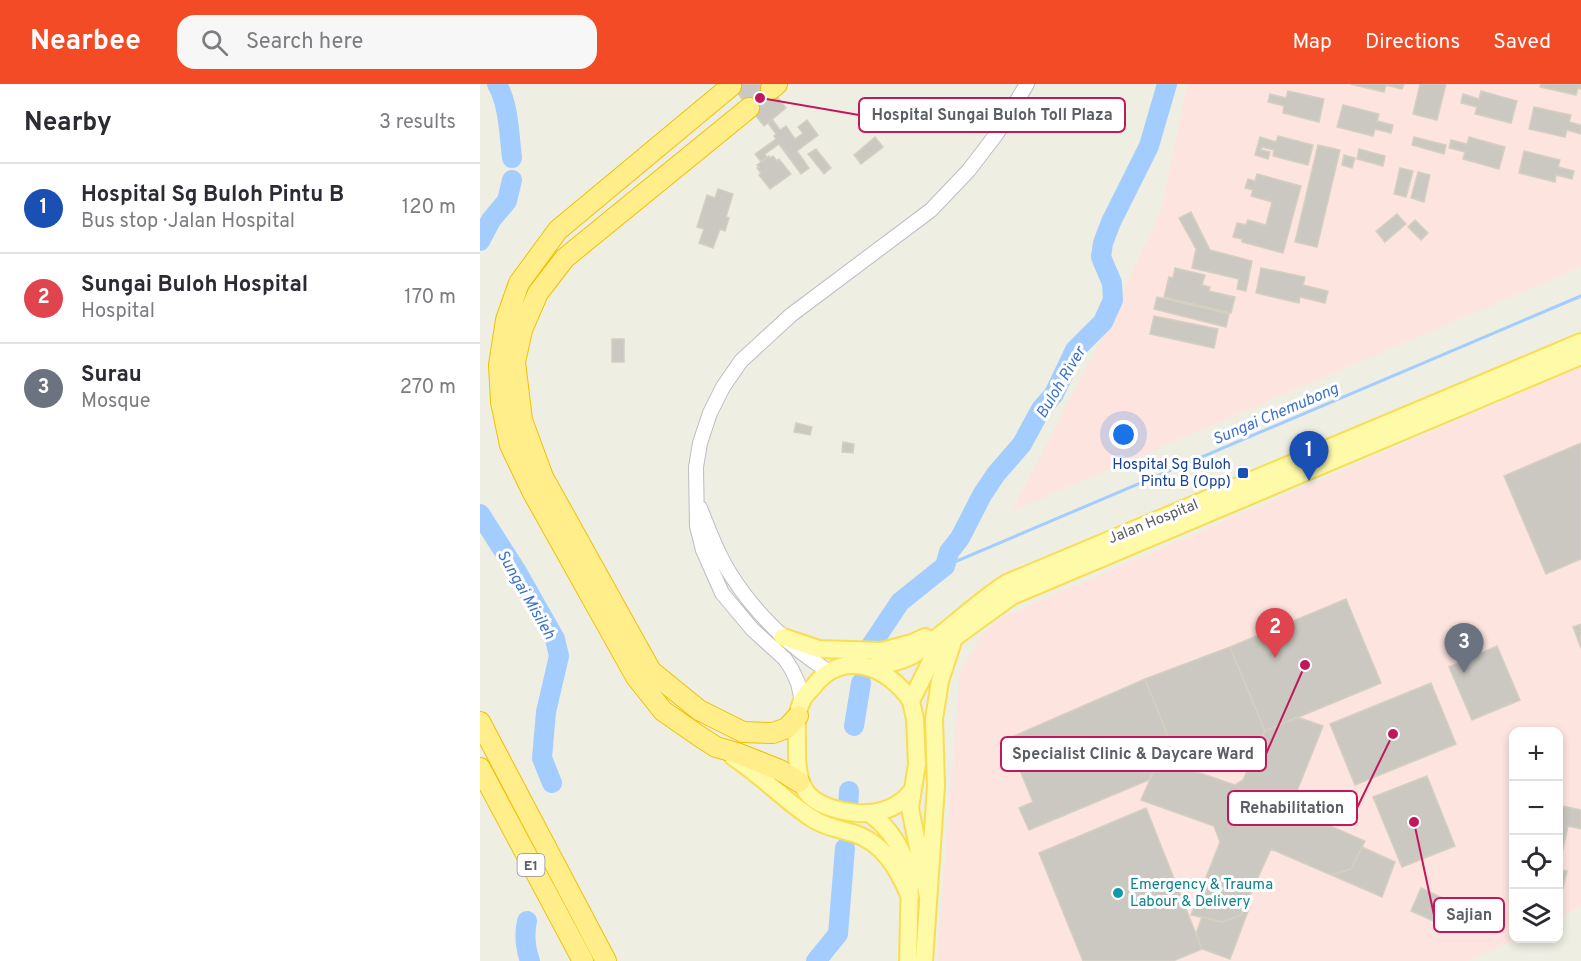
<!DOCTYPE html>
<meta charset="utf-8">
<style>
:root{--surface:#fff;--page:#f7f7f7;--text:#2b2b33;--muted:#7c7c81;--line:#e1e1e2;--accent:#f34b25}
body{margin:0;font-family:Overpass,sans-serif;background:var(--page);color:var(--text)}
.controls{position:absolute;right:18px;bottom:18px;display:grid;overflow:hidden;border-radius:12px;box-shadow:0 3px 9px #0003}
.controls button{width:54px;height:54px;display:grid;place-items:center;padding:0;border:0;border-bottom:2px solid var(--line);background:var(--surface);color:var(--text);font:30px sans-serif}
.you{position:absolute;left:644px;top:351px;width:21px;height:21px;margin:-15px;border:4px solid #fff;border-radius:50%;background:#1a73e8;box-shadow:0 0 0 9px #1a73e833}
.badge{display:grid;place-items:center;width:39px;height:39px;border-radius:50%;background:var(--accent);color:#fff;font-size:20px;font-weight:700}
.pin{position:absolute;translate:-50% -50px;filter:drop-shadow(0 2px 3px #0008)}
.pin::after{content:'';position:absolute;top:32px;width:21px;height:18px;background:inherit;clip-path:polygon(0 0,100% 0,50% 100%)}
.list{margin:0;padding:0;list-style:none}
h2{display:flex;justify-content:space-between;align-items:center;height:78px;margin:0;padding:0 24px;font-size:26px}
h2 small{font-size:20px;font-weight:400;color:var(--muted)}
.list li{display:grid;grid-template-columns:39px 1fr auto;gap:18px;align-items:center;box-sizing:border-box;height:90px;padding:0 24px;border-top:2px solid var(--line)}
.list b{display:block;font-size:22px;white-space:nowrap}
.list p{margin:0;font-size:20px;white-space:nowrap;color:var(--muted)}
.list em{font-size:20px;font-style:normal;color:var(--muted)}
.icon{flex:none;width:33px;height:33px;fill:none;stroke:currentColor;stroke-width:2;stroke-linecap:round;stroke-linejoin:round}
.map{position:relative;flex:none;width:1101px;height:877px;overflow:hidden}
header{display:flex;align-items:center;gap:36px;box-sizing:border-box;height:84px;padding:0 30px;background:var(--accent);color:#fff}
header strong{font-size:28px}
nav{display:flex;gap:33px;margin-inline-start:auto;font-size:21px}
.search{width:420px;height:54px;background:var(--page);display:flex;align-items:center;gap:15px;box-sizing:border-box;padding:0 21px;border-radius:18px;color:var(--muted);font-size:22px}
main{display:flex}
aside{flex:1;background:var(--surface)}
.map>svg:first-child{display:block}
.medical{fill:#fde4de}
.lines{fill:none;stroke-linecap:round;stroke-linejoin:round}
.stream{stroke:#a3cdff;stroke-width:3}
.river{stroke:#a3cdff;stroke-width:20}
.building{fill:#cac8c0;stroke:#d4d0c1;stroke-width:1.5}
.highway-tunnel{stroke:#cacac4;stroke-width:20;stroke-dasharray:20 10;stroke-linecap:butt}
.minor-casing{stroke:#bbbdc3;stroke-width:16}
.major-casing{stroke:#f9dd52;stroke-width:20}
.highway-casing{stroke:#f2c000;stroke-width:22}
.minor{stroke:#fff;stroke-width:14}
.major{stroke:#fffaa8;stroke-width:16}
.highway{stroke:#ffee8a;stroke-width:20}
.transit-dot{fill:#1a4fb4;stroke:#fff;stroke-width:2}
.culture-dot{fill:#0f9aa8;stroke:#fff;stroke-width:2}
.labels{text-anchor:middle;stroke-width:6;stroke-linejoin:round;paint-order:stroke}
.shield{fill:#fff;stroke:#8c8e93;stroke-width:1.5}
.shield-label{font-size:14px;font-weight:bold;fill:#5b5e65}
.transit-label{font-size:15px;fill:#164399;stroke:#fff;text-anchor:end}
.street-label{font-size:15px;fill:#5b5e65;stroke:#fff}
.culture-label{font-size:15px;fill:#0d838f;stroke:#fff;text-anchor:start}
.water-label{font-size:16px;font-style:italic;fill:#3e73ca;stroke:#fff}
.leader{fill:none;stroke:#c2185b;stroke-width:2}
.callout-dot{fill:#c2185b;stroke:#fff;stroke-width:2}
.callout{fill:#fff;stroke:#c2185b;stroke-width:2}
.callout-label{font-size:16px;text-anchor:middle;font-weight:bold;fill:#5b5e65}
</style>
<header>
<strong>Nearbee</strong>
<div class="search"><svg class="icon" aria-label="search" viewBox="0 0 24 24"><circle cx="10" cy="10" r="6"/><path d="M15 15l6 6"/></svg>Search here</div>
<nav><a>Map</a><a>Directions</a><a>Saved</a></nav>
</header>
<main>
<aside>
<h2>Nearby<small>3 results</small></h2>
<ul class="list">
<li><span class="badge" style="background:#1a4fb4">1</span><div><b>Hospital Sg Buloh Pintu B</b><p>Bus stop · Jalan Hospital</p></div><em>120 m</em></li>
<li><span class="badge" style="background:#e0444e">2</span><div><b>Sungai Buloh Hospital</b><p>Hospital</p></div><em>170 m</em></li>
<li><span class="badge" style="background:#6b7280">3</span><div><b>Surau</b><p>Mosque</p></div><em>270 m</em></li>
</ul>
</aside>
<div class="map">
<svg width="1101" height="877" viewBox="0 0 1101 877">
<rect width="100%" height="100%" fill="#efeee3"/>
<path class="medical" d="M707,0h394v183l-569,244 89,-172 61,-131z
M1101,283v539l-22,11 -1,-185h-44v206l2,1 -49,22h-530l23,-287 17,-32 23,-24z"/>
<g class="lines">
<path class="stream" d="M465,482l636,-270"/>
<path class="river" d="M17,0c12,21 12,50 15,74
M0,157l11,-21 16,-19 5,-21
M0,430l37,58 38,67 4,17 -13,56 -4,46 10,25
M390,563l30,-45 45,-36 4,-14 11,-14 22,-43 14,-21 26,-30 19,-35 13,-15 21,-44 28,-28 10,-22 -1,-17 -11,-26 2,-14 8,-21 38,-76 18,-62
M374,642l7,-43
M368,725l1,-18
M47,837c-3,14 -2,26 3,40
M336,877l22,-27 7,-86"/>
</g>
<path class="building" d="M250,0h37l19,24 -22,18z
M870,0h54l-2,5 -16,-4 -2,7z
M940,0h26l-9,36 -24,-6z
M1061,0h40v5l-3,-1 -2,7 -36,-8z
M808,7l36,8 -5,23 -36,-9 1,-7 -16,-4 2,-8 16,4z
M1001,7l36,10 -6,22 -36,-9 2,-7 -16,-4 2,-9 16,5z
M863,21l36,9 -2,7 16,4 -2,8 -16,-4 -2,7 -36,-9z
M1054,23l37,8 -2,7 12,3v9l-14,-4 -2,7 -36,-8z
M292,35l8,11 6,-4 9,13 8,-6 -5,-6 9,-7 11,15 -21,16 12,17 -8,6 -22,-30 -14,10 2,3 -6,5 -6,-8 21,-15 -2,-3 2,-2 -8,-11z
M798,52l35,9 -5,20 -35,-9 1,-6 -12,-3 -1,3 9,2 -2,7 -13,-4 5,-18 16,5z
M395,53l8,10 -22,17 -7,-9z
M934,53l32,8 -2,9 -32,-9z
M989,53l36,10 -6,22 -36,-10 2,-7 -16,-4 2,-8 16,4z
M838,61l22,5 -23,97 -22,-5z
M336,65l15,19 -7,6 -16,-20z
M879,65l26,7 -2,10 -26,-7z
M1044,67l36,9 -2,7 16,4 -2,8 -16,-4 -1,7 -36,-9z
M864,71l11,3 -3,10 -10,-3z
M289,72l1,2 3,-2 4,5 2,-2 12,15 -21,15 -11,-14 2,-2 -4,-5 2,-1 -2,-2z
M920,84l13,3 -7,26 -12,-3z
M938,88l12,3 -6,27 -13,-4z
M777,90l44,12 -18,67 -41,-11v-3l-9,-2 4,-14 9,2 2,-5 18,5 6,-23 -21,-6 2,-6 -8,-2 3,-9 7,2z
M238,105l15,5 -7,23 3,1 -4,13 -5,-2 -7,19 -14,-5 5,-14 -7,-2 10,-32 8,3z
M711,128l19,38 42,11 -6,30 -9,-2 2,-10 -47,-11 4,-19 -17,-31z
M917,130l9,10 -21,18 -9,-11z
M935,136l13,13 -7,7 -13,-13z
M695,184l30,7 -3,10 8,2 -1,4 26,6 -4,16 -67,-16 5,-20 4,1z
M781,184l44,9 -2,8 25,6 -3,12 -25,-6 -1,6 -43,-10z
M677,213l72,17 -3,13 -72,-18z
M674,232l64,13 -4,19 -64,-14z
M132,255h12v23h-12z
M316,339l16,4 -2,8 -16,-3z
M363,358l11,2 -1,9 -11,-1z
M1101,359v116l-35,15 -42,-98z
M866,515l35,84 -116,48 -35,-84z
M1101,540v24l-8,-21z
M1017,562l23,54 -48,20 -23,-53z
M750,563l35,84 -3,6 -79,30 -3,-1 -35,-87z
M665,595l35,87 -26,4 -5,10 -120,50 -10,-22 14,-6 -26,-63z
M951,599l25,61 -101,41 -25,-61z
M817,633l26,9 -26,65 6,23 62,27 -14,28 -20,6 -60,-26 -30,66 -19,7 -31,-7 29,-73 -6,-16 -73,-26 13,-30 26,-4 55,19 8,-5 22,-49z
M947,692l28,70 -53,21 -29,-70z
M1078,721l23,5v19l-13,-3 -7,32 -3,-1z
M666,724l56,141 -29,12h-90l-44,-108z
M882,763l33,15 -13,35 -51,-22 20,-6z
M1078,785l9,2 -5,21 -4,-1z
M941,804l26,12 -11,22 -25,-11z
M766,820l4,2 -20,53 -28,-10 -6,-15 6,-17 20,5 19,-7z"/>
<g class="lines">
<path class="highway-tunnel" d="M269,24l22,-19"/>
<g class="minor-casing">
<path id="minor" d="M220,424c9,22 17,46 31,67 24,38 59,72 97,96
M322,617l-4,-18 -6,-13 -7,-11 -33,-30 -30,-36 -19,-43 -6,-24 -1,-59 4,-24 10,-30 13,-26 18,-26 50,-46 140,-105 38,-40 29,-38 29,-48"/>
</g>
<g class="major-casing">
<path id="major" d="M303,553l36,12 63,2 30,-8 13,-6
M392,583c14,-3 29,-5 41,-12 32,-21 61,-51 94,-72l574,-241
M431,617c-23,-35 -69,-53 -98,-14 -4,4 -9,9 -11,14 -7,14 -5,31 -5,46 -1,41 9,58 52,65 23,4 47,-1 62,-20
M253,673c28,18 50,42 77,60 13,9 28,12 43,16 31,10 45,36 57,64
M390,730c21,14 34,38 40,62l-2,85
M448,813l-18,-89 7,-44 -2,-45 -4,-18 20,-40 23,-23 58,-42 569,-240
M444,877l12,-175 -2,-67 6,-38 13,-40"/>
</g>
<g class="highway-casing">
<path id="highway" d="M251,2l-173,144 -39,53 -13,37 -7,45 2,37 9,43 22,46 104,186 27,34 36,25 17,11 21,6 43,17 19,12
M291,5l6,-5
M269,24l-184,150 -27,35 -16,37 -7,32 7,58 21,57 108,194 48,39 44,22 30,1 14,-5 11,-12
M0,638l126,239
M0,684l103,193"/>
</g>
<use href="#minor" class="minor"/>
<use href="#major" class="major"/>
<use href="#highway" class="highway"/>
</g>
<rect class="transit-dot" x="757" y="383" width="12" height="12" rx="3"/>
<circle class="culture-dot" cx="638" cy="809" r="6"/>
<g class="labels">
<rect class="shield" x="37.5" y="770" width="27" height="22" rx="4.5"/>
<g class="shield-label">
<text x="51" y="786">E1</text>
</g>
<g class="transit-label">
<text x="751" y="385">Hospital Sg Buloh<tspan x="751" dy="17">Pintu B (Opp)</tspan></text>
</g>
<g class="street-label">
<text transform="translate(673 437) rotate(-22)" y="5">Jalan Hospital</text>
</g>
<g class="culture-label">
<text x="650" y="805">Emergency &amp; Trauma<tspan x="650" dy="17">Labour &amp; Delivery</tspan></text>
</g>
<g class="water-label">
<text transform="translate(580 298) rotate(-59)" y="6">Buloh River</text>
<text transform="translate(795 329) rotate(-23)" y="6">Sungai Chemubong</text>
<text transform="translate(47 510) rotate(60)" y="6">Sungai Misileh</text>
</g>
</g>
<path class="leader" d="M280 14L379 31M825 581L786 670M913 650L877 724M934 738L954 831"/>
<g class="callout-dot">
<circle cx="280" cy="14" r="6"/>
<circle cx="825" cy="581" r="6"/>
<circle cx="913" cy="650" r="6"/>
<circle cx="934" cy="738" r="6"/>
</g>
<g class="callout">
<rect x="379" y="14" width="266" height="34" rx="6"/>
<rect x="521" y="653" width="265" height="34" rx="6"/>
<rect x="748" y="707" width="129" height="34" rx="6"/>
<rect x="954" y="814" width="70" height="34" rx="6"/>
</g>
<g class="callout-label">
<text x="512" y="36">Hospital Sungai Buloh Toll Plaza</text>
<text x="653" y="675">Specialist Clinic &amp; Daycare Ward</text>
<text x="812" y="729">Rehabilitation</text>
<text x="989" y="836">Sajian</text>
</g>
</svg>
<div class="controls">
<button>+</button>
<button>−</button>
<button><svg class="icon" aria-label="locate" viewBox="0 0 24 24"><circle cx="12" cy="12" r="6"/><path d="M12 2v4M12 18v4M2 12h4M18 12h4"/></svg></button>
<button><svg class="icon" aria-label="layers" viewBox="0 0 24 24"><path d="M12 4l9 5-9 5-9-5zM3 14l9 5 9-5"/></svg></button>
</div>
<div class="you"></div>
<div class="pin badge" style="left:829px;top:397px;background:#1a4fb4">1</div>
<div class="pin badge" style="left:795px;top:574px;background:#e0444e">2</div>
<div class="pin badge" style="left:984px;top:589px;background:#6b7280">3</div>
</div>
</main>
